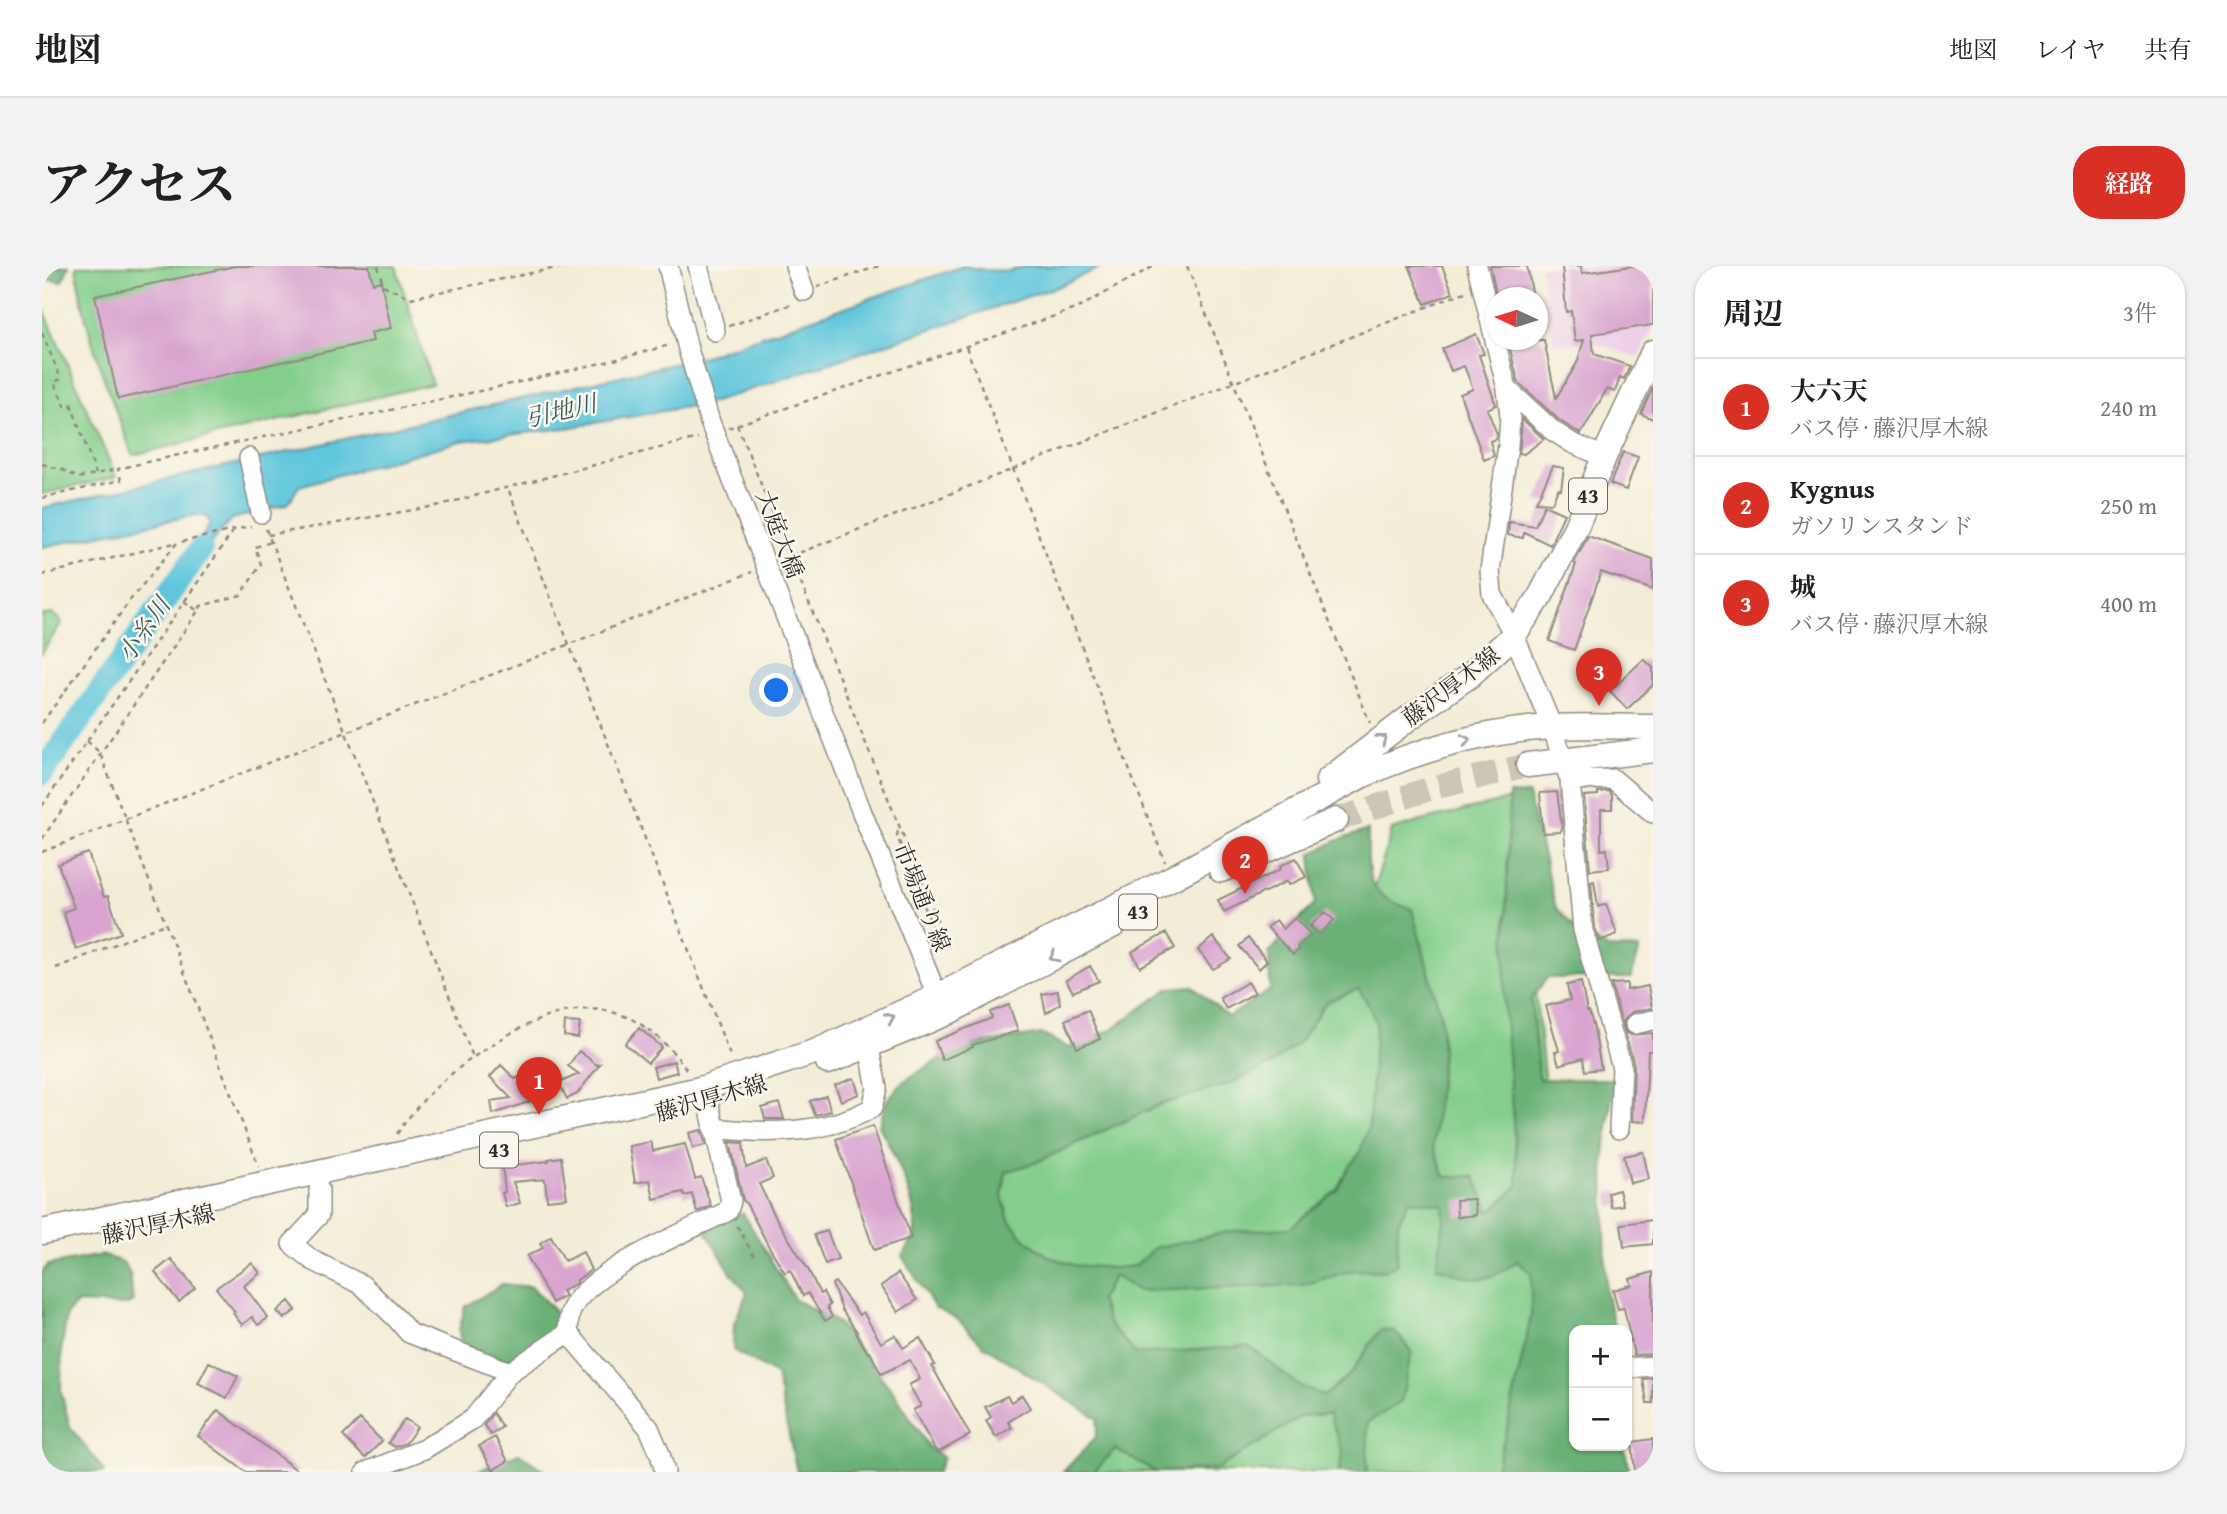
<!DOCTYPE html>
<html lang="ja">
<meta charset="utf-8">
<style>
:root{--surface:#fff;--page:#f2f2f2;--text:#202124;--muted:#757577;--line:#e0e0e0;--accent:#d93025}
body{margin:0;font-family:"Gentium Book Plus","Noto Serif JP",serif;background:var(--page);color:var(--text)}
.controls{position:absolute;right:21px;bottom:21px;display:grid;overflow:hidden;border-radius:14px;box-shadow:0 2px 5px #0004}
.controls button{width:63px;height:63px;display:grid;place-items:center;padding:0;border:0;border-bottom:2px solid var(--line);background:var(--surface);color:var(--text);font:35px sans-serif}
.compass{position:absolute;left:1443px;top:21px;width:63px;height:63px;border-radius:50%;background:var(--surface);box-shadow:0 2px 5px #0004;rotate:274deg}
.you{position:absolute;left:735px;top:425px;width:24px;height:24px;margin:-18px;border:5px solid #fff;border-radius:50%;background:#1a73e8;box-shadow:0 0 0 10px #1a73e833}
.badge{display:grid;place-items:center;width:46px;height:46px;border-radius:50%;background:var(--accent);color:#fff;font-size:23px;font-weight:700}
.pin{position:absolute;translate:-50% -58px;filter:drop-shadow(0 2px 4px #0008)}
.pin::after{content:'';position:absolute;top:37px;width:24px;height:21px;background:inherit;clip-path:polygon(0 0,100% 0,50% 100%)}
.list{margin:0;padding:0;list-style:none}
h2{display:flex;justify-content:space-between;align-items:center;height:91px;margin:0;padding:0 28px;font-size:30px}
h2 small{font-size:23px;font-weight:400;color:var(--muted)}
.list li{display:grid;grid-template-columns:46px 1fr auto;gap:21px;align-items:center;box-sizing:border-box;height:98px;padding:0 28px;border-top:2px solid var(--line)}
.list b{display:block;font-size:26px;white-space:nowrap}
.list p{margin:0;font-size:23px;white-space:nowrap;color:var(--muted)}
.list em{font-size:23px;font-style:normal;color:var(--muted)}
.map{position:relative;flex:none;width:1611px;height:1206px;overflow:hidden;border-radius:28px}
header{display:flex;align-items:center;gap:42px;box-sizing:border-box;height:98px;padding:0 35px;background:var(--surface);border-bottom:2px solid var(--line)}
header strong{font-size:33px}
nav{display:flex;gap:38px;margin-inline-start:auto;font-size:24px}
.intro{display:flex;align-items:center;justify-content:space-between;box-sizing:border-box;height:168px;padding:0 42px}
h1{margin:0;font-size:49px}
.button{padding:18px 32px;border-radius:28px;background:var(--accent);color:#fff;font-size:24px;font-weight:700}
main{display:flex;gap:42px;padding:0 42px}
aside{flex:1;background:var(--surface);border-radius:28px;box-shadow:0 2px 5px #0004}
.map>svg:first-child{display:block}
.built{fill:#eed0e8}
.green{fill:#83ce8b;stroke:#577c5b;stroke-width:2}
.forest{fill:#6ab177;stroke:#4a6e51;stroke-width:2;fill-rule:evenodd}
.water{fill:#5fc6dc;stroke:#457884;stroke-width:2}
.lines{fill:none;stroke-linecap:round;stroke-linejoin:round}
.river{stroke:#5fc6dc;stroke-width:24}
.building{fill:#d9a5d0}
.major-tunnel{stroke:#cbc6b5;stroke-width:24;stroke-dasharray:24 12;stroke-linecap:butt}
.minor-casing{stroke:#8f8c81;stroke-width:22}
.major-casing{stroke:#8f8c81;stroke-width:27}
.path{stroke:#8f8c81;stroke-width:2.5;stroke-dasharray:5 5;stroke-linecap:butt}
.minor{stroke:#fff;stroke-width:19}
.major{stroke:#fff;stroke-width:24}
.minor-bridge-casing{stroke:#8f8c81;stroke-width:22;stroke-linecap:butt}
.minor-bridge{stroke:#fff;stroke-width:19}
.oneway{stroke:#a0a0a0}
.labels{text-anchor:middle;stroke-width:5;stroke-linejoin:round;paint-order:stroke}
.shield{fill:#fbf7ec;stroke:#696865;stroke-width:2}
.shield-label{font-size:21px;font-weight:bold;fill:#2b2b2b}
.street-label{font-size:23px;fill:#2b2b2b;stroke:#fbf7ec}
.water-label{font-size:24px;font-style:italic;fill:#3b5a60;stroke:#fbf7ec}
</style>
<header>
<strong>地図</strong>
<nav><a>地図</a><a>レイヤ</a><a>共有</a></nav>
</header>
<div class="intro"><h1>アクセス</h1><a class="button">経路</a></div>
<main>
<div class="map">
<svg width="1611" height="1206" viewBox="0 0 1611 1206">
<rect width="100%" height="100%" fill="#fbf7ec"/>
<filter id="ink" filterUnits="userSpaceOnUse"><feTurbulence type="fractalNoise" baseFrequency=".0143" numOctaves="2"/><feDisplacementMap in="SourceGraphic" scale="14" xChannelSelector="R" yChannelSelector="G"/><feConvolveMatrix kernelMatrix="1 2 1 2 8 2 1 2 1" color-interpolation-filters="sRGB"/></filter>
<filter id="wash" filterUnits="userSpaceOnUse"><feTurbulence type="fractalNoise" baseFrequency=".00686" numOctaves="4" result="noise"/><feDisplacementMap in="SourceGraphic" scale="28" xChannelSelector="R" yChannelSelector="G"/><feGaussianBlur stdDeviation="1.57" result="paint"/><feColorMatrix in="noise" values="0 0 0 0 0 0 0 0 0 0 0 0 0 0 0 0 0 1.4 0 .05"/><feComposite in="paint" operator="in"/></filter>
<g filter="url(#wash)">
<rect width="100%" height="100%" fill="#f3edd7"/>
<path class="built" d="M1498,0h113v63l-15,29 -42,-15 -44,2z"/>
<path class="green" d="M34,0h320l36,118 -299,71c-24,-61 -49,-124 -57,-189z
M0,39l74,172 -74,17z
M11,348l9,8 -20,31v-38z
M1473,532l59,565v83l12,26h-516l46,-56 6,-53 -112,-102 -19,-88 369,-239 32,-104 26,-8z"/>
<path class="forest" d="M0,0h27l-7,16 -20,-3z
M1467,528l19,1 28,113 19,21 33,19 32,1 -9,29h-84l-16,21 8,80h75l-10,82 2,130 9,39h-41v116h46l6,8 3,18h-134l12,-45 24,-111v-43l-14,-12c-34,26 -42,19 -80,6l7,-46 -1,-16 -34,-5 -11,23 -1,41 -13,7 -30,-1 -52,15 -163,6 -25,-15 -14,24 9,24 27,30 113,-8 47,38 28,12 26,-22 30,-44 14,1 18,20 -11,51 -33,20 -1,50h-28l4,-20 -14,-38 -27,2 -85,53 -61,3 -41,-23 -21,23h-31l33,-35 2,-18 -115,-74 -27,-27 -21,-10 -33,-52c4,-6 10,-13 12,-19 7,-30 -21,-86 -35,-111l8,-26 17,-19 55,-34 82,-13 28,14 42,-18 58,-42 23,-2 36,31 42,-27 -1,-37 46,-50 -4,-49 25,-13 32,-11c0,46 -5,65 44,79l29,108 1,34 -9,95 12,31 29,-1 16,36 28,-26 -14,-183zM1316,723l8,11 10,22 -7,103 -10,29 -11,14 -11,21 -47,39 -58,3 -78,17 -19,18 -22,2 -39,-3 -24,-8 -25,-18 -16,-20 -7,-23 4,-24 31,-10 122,-57 70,-21 43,-20 28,-23 26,-39z
M701,947l52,87 43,23 57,71 33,52 15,12 -6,14h-140l-21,-97 -43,-25 1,-27 13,-30 -17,-22 -26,-43z
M59,989l22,7 7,12 3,27 -5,4 -50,-2 -11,11 -5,32 -1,45 9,36 35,45h-63v-200l6,-7z
M460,1018l30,3 31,33 -13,19 -10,3 -32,19 -37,-12 -11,-9 -1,-10 6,-23z
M477,1187l27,19h-71z"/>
<path class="water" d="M921,0l21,4 26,1 16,-5h78l-45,20 -345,116 -148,26 -105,13 -162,45 -11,18 -56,15 -50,56 28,-52 -3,-6 -12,-2 -153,32v-39l657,-150z"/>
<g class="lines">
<path class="river" d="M0,507l159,-224"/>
</g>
<g id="blocks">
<path class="building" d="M193,0h134l4,17 8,-2 10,47 -20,5 2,8 -255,58 -23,-103z
M1367,0h33l11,27 -28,11z
M1448,0h37l5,26 -35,6z
M1520,0h19l1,7 50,-7h21v59l-61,9 2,20 36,12 -6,13 -4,-2 -5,15 -8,-3 -26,45 -21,-13 -42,-39 -10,-42h36l12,58 21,-35 7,-23 -9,1 -4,-30 -5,1z
M1434,68l8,20 -5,1 17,50 -9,4 10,25 -1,5 -6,2 4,15 -10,4 -24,-66 13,-5 -9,-23 -13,5 -9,-22z
M1611,121v32l-12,-5z
M1480,153l22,20 -20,15 -5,-1z
M1581,186l15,5 -12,33 -16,-6z
M1511,200l11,2 -3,22 -3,-1 -6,14 -16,-1z
M1502,239l20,9 -14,31 -26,-13 -1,6 -15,-3 1,-13 26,4z
M1546,270l65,23v31l-52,-18 -27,78 -25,-9 27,-77 -2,-1z
M1602,393l9,9v17l-26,24 -17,-18z
M1567,525l3,4v14h-11v41l6,-1 2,19 -19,2 -6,-74 14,-1v-3z
M1515,526l5,37 -2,3 -17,1 -3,-40z
M46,587l16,44 4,-1 13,37 -45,16 -13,-37 11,-4 -16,-44z
M1254,592l10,19 -17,8 -2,-4 -63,31 -6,-12 63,-31 -1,-3z
M1552,615l4,26 8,-3 11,30 -17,7 -5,-13 -4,-46z
M1283,646l9,8 -15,15 -9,-9z
M1253,652l16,17 -14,12 2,3 -6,5 -26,-28 9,-7 7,9z
M1124,667l9,15 -35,19 -8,-15z
M1171,671l18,22 -18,10 -15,-19z
M1206,672l19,23 -8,8 -20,-23z
M1048,700l9,15 -26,11 -7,-12z
M1206,716l7,11 -29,16 -6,-11z
M1539,716l6,29h2l5,17 7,41 -16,2 -2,-13 -24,7 -4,-13 4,-1 -13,-45 24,-6 -3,-15z
M1585,717v7l21,-4 4,22 -20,4 -9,9 3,11 5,3 22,-2v18h-5l-3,71 -13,-1 2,-56 -23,-81z
M1016,725l2,13 -14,9 -4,-19z
M967,739l9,26 -46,14 1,2 -31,13 -7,-19 57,-23 -2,-6z
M1046,744l12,29 -23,9 -12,-28z
M523,756l15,1 -2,15 -14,-2z
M597,762l23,19 -14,16 -23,-19z
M537,785l18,14 3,-1 -23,30 -10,5 -8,-16 20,-9 -11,-8z
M632,795l3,11 -21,6 -3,-11z
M459,799l14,14 19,-8 10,26 -51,17 -2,-13 20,-3 -21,-21z
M812,812l5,16 -18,7 -6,-16z
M784,830l5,15 -16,4 -5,-14z
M737,837l5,16h-19l-3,-11z
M831,860l38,112 -37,12 -38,-111z
M659,864l5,15 -13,3 -4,-15z
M609,876l2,9 32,-7 10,35 6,-2 10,29 -14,6 -5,-18 -7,2 -2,-4 -29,7 -4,-19 -15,3 -6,-37z
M688,876l13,1 3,25 20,-8 7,18 -14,6 18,36 32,51 11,23 3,-2 7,13 -3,2 5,10 -7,4 -17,-28 -5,3 -13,-26 -5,3 -17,-28 -22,-42 -3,-3z
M1601,886l6,27 -19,4 -6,-27z
M519,891l6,41 -20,2 -2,-21 -32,3 7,21 -14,4 -4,-14 3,-1 -3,-29 5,-1 1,4 41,-5 -1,-2z
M1577,924l4,15 -12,2 -3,-14z
M1432,933l2,16 -19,2 -1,-17z
M1611,954v24l-29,3 -3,-23z
M785,965l11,28 -13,5 -11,-29z
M509,970l14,25 18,-9 8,18 -14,10v3l-15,8 3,5 -13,7 -25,-47 16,-8 -3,-5z
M129,993l24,29 -16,14 -24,-30z
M210,997l8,10 -16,13 24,32 -10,7 -6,-8 -10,8 -9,-12 2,-1 -19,-24z
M1611,1006v82l-19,1 -10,-47 -6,1 -5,-19 19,-5 -2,-6z
M856,1007l19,27 -19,12 -17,-26z
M793,1016l24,33 4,-3 18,31 14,-8 8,13 17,-10 15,27 -3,1 38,69 -33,18 -24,-43 8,-4 -12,-21 11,-6 -10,-19 -29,14 -11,-22 -2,1 -12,-20 1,-1 -15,-22 -10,-26z
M247,1035l7,9 -12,9 -7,-8z
M167,1096l29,14 -11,22 -29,-15z
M1611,1112v25h-6l-4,-24z
M980,1129l8,13 -22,14 4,5 -16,10 -10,-16 5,-4 -6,-10 22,-11 4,6z
M176,1144l81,62h-53l-48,-36z
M451,1147l9,14 -11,8 -7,-10z
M318,1153l22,22 -17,17 -22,-22z
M363,1153l12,8 -11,16 -11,4 -7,-4z
M453,1171l13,24 -15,9 -14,-24z
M1611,1173v33h-18l-3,-30z"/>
</g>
</g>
<g filter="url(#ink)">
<use href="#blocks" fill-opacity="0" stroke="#8f8c81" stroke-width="2"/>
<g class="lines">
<path class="major-tunnel" d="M1294,554l93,-31 99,-24"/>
<g class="minor-casing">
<path id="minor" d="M656,0l17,65
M753,0l9,25
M1435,0l30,123 3,28 -2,29 -18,125 2,23 22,41 38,92 18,53 13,150 39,138 -3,61
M1465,123l46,42 19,12 32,14
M207,192l12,55
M1528,514l43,-1 40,34
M821,549l80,195
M1593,758l18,-4
M671,862c54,6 111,7 159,-20l5,-20 -8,-41
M277,923v26l-27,29 20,16 50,25 35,34 12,14 101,39
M1585,1102l26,-2
M324,1206l58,-23 49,-30 37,-47 58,-39
M623,1206l-5,-18 -11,-26 -81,-95c1,-7 0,-16 3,-22 14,-39 120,-81 157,-100l3,-10 -26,-113"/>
</g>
<g class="major-casing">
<path id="major" d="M1486,499l125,-15
M1286,514l81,-62 60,-42 45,-41 26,-38 36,-70 28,-70 49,-105
M1179,604l115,-50
M786,796l117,-48 169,-89
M0,966l658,-143 117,-38 119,-54 236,-119 189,-102c60,-27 124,-45 190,-49 34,-2 68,0 102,0"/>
</g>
<path class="path" d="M336,0l5,19 27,13 156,-32
M1145,0l183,457
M775,21l62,-21
M687,60l63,-22
M0,67l19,46 -7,3 11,24 6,-2 25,70
M924,81l199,515
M695,159c70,173 140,346 210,519l-13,-13 -37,-95 2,-11
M686,162l350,-120 76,-42
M0,198l21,6 15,8 40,-9
M467,225l222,567
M0,232l79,-18 -3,-11 33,-8 338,-72 121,-28 60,-16
M224,263l207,528
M226,269l168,-29 262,-68
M739,294l684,-268
M0,309l133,-32
M142,335l14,10 3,-5 40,-11 20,-31 -6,-17 16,-5
M0,457l89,-124 46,-56 74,-17
M45,475l13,12 159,414
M0,540l192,-276
M0,573l156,-228
M0,586l710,-280
M14,702l109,-44
M355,868c25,-38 55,-63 93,-88 78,-51 142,-55 199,27
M695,960l18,32"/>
<use href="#minor" class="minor"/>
<use href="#major" class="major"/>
<g class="minor-bridge-casing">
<path id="minor-bridge" d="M626,0l20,83 22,73 153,393"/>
</g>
<use href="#minor-bridge" class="minor-bridge"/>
</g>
<defs><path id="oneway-chevron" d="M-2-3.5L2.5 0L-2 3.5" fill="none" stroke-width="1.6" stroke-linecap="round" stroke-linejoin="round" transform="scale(1.75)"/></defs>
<g class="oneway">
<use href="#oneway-chevron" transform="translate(1340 473) rotate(-38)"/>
<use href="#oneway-chevron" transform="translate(1424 474) rotate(-13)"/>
<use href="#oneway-chevron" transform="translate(1012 691) rotate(152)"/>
<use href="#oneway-chevron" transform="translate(848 752) rotate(-24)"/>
</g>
</g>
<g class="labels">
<g class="shield">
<rect x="1527" y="212.5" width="38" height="35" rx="5"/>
<rect x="1077" y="628.5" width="38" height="35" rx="5"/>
<rect x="438" y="866.5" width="38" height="35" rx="5"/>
</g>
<g class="shield-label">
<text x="1546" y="237">43</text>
<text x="1096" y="653">43</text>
<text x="457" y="891">43</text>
</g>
<g class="street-label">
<text transform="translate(738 268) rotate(69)" y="8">大庭大橋</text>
<text transform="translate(1409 420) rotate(-37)" y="8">藤沢厚木線</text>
<text transform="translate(880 631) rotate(68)" y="8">市場通り線</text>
<text transform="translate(669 832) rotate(-16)" y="8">藤沢厚木線</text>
<text transform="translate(116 958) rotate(-12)" y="8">藤沢厚木線</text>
</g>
<g class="water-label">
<text transform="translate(519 145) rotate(-13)" y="8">引地川</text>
<text transform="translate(102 364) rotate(-55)" y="8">小糸川</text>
</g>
</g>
</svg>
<div class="controls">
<button>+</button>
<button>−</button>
</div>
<svg class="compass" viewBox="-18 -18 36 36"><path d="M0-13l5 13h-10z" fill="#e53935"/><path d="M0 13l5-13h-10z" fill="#757577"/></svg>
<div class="you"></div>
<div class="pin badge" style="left:497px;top:849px">1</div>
<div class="pin badge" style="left:1203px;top:628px">2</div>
<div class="pin badge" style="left:1557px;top:440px">3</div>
</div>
<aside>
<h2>周辺<small>3件</small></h2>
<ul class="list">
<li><span class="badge">1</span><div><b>大六天</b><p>バス停 · 藤沢厚木線</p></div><em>240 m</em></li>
<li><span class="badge">2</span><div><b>Kygnus</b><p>ガソリンスタンド</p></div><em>250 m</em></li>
<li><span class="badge">3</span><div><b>城</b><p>バス停 · 藤沢厚木線</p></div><em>400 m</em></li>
</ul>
</aside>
</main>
